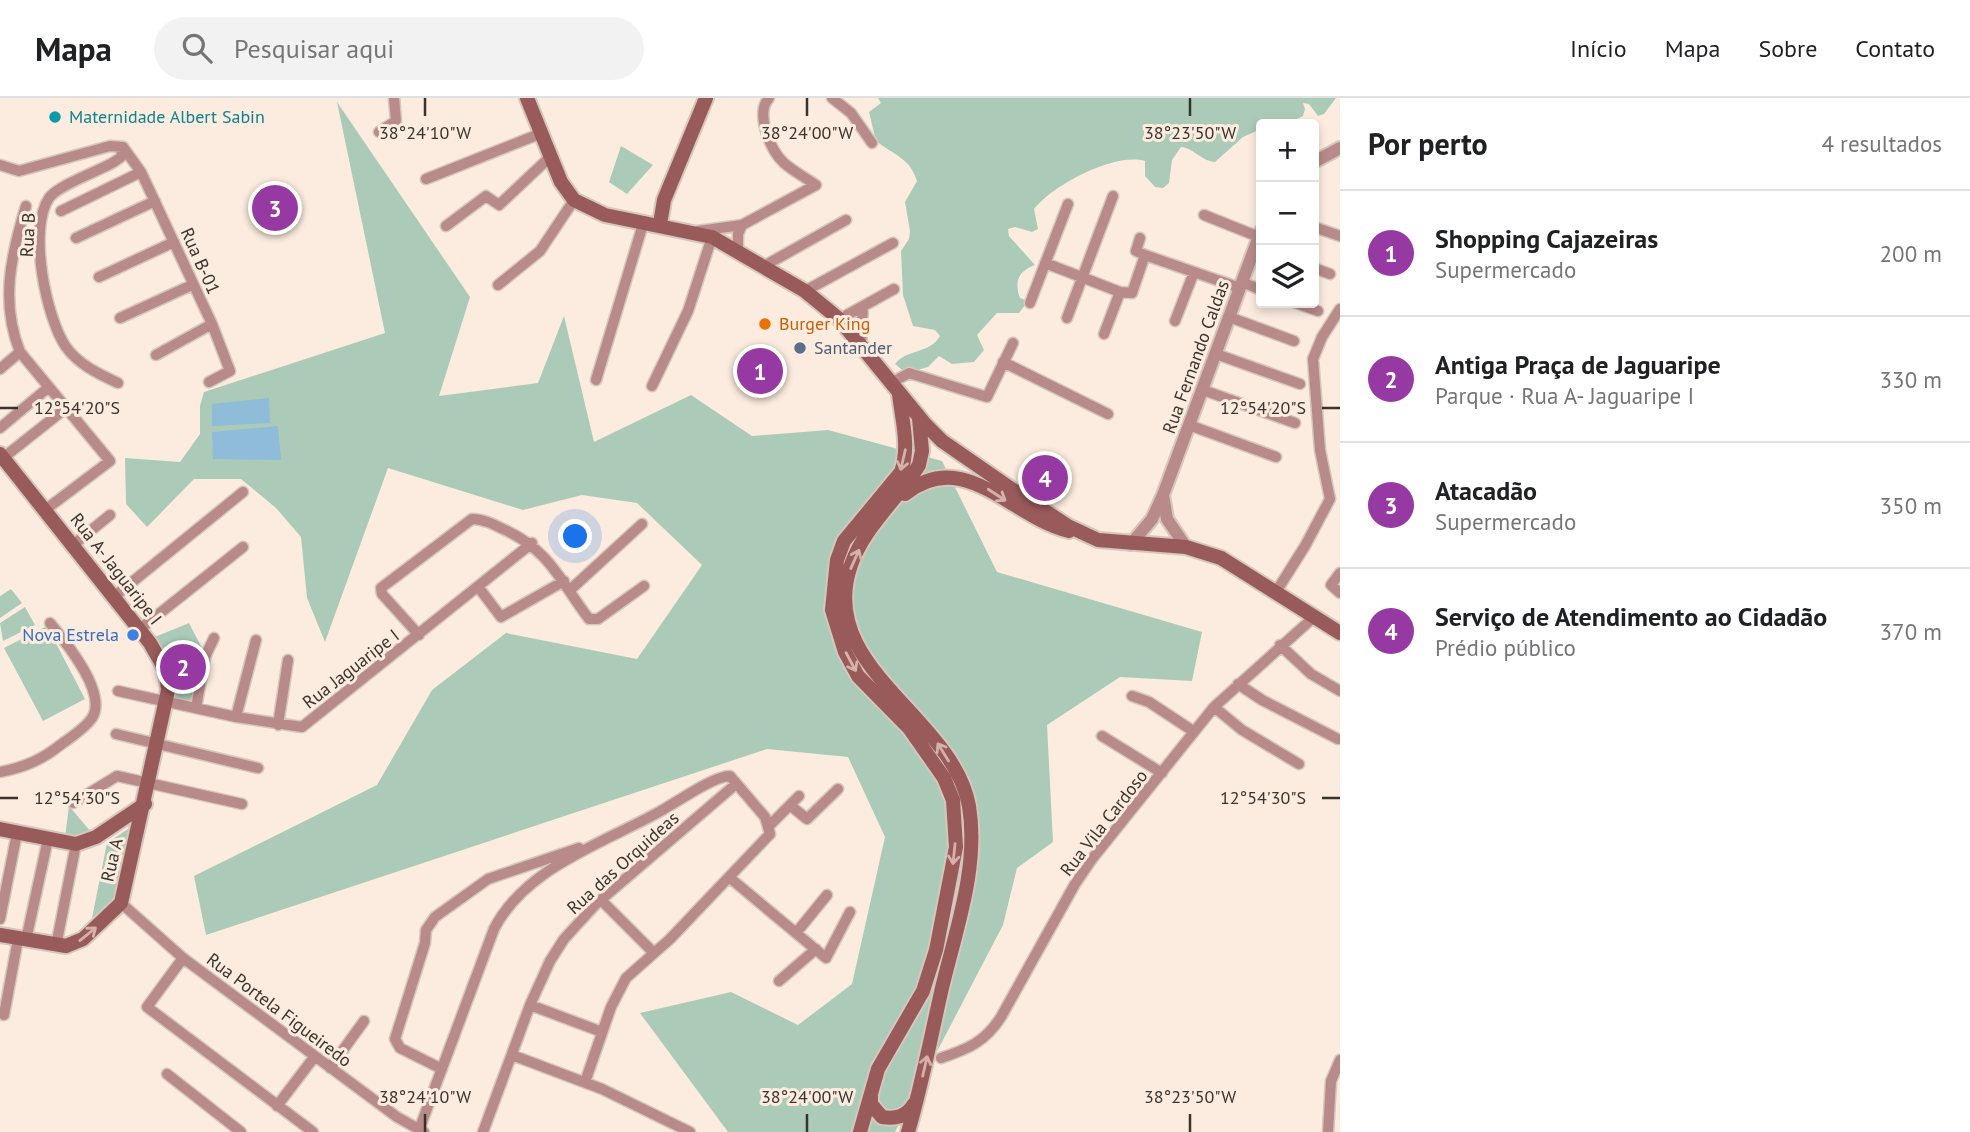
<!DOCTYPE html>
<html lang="pt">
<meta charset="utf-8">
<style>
:root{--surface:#fff;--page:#f2f2f2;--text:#202124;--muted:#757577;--line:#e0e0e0;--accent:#9639a3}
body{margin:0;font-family:"PT Sans",sans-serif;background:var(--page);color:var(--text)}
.controls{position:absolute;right:21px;top:21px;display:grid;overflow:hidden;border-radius:7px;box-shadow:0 4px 10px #0003}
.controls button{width:63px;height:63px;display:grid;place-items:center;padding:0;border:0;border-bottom:2px solid var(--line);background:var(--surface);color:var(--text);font:35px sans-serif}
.you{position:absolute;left:576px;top:439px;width:24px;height:24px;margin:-18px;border:5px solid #fff;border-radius:50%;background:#1a73e8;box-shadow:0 0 0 10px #1a73e833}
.badge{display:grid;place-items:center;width:46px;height:46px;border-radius:50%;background:var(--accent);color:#fff;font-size:23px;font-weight:700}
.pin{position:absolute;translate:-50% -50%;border:4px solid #fff;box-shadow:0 2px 7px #0006}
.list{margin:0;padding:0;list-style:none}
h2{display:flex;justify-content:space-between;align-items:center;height:91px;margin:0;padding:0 28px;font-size:30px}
h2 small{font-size:23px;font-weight:400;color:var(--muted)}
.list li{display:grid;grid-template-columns:46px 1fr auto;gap:21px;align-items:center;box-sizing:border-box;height:126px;padding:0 28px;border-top:2px solid var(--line)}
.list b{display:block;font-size:26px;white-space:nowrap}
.list p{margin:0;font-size:23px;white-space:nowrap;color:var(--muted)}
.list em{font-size:23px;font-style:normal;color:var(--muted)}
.icon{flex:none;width:38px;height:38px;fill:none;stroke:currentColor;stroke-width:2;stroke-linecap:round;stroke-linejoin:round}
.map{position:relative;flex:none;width:1340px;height:1034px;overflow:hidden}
header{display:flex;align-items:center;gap:42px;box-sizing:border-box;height:98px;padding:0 35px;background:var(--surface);border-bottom:2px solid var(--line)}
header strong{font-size:33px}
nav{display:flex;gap:38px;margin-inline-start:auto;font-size:24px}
.search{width:490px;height:63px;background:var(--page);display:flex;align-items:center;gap:18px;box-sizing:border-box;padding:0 24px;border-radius:38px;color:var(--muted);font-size:26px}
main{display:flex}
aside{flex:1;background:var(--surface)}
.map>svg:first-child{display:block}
.green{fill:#abcbb8}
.water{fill:#8fbcd8}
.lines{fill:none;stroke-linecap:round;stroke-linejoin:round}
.minor-casing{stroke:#d5c7bc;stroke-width:13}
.tertiary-casing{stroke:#d5c7bc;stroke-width:16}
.secondary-casing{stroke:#d5c7bc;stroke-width:18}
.minor{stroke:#b88b8a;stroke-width:10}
.tertiary{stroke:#b88b8a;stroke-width:12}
.secondary{stroke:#995a5a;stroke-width:14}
.oneway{stroke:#d4b2aa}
.ticks{fill:none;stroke:#39332e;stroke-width:2.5}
.culture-dot{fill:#0f9aa8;stroke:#fcecdf;stroke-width:2.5}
.food-dot{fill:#e8710a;stroke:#fcecdf;stroke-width:2.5}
.service-dot{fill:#5c6f8a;stroke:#fcecdf;stroke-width:2.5}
.shop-dot{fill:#3f7fe0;stroke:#fcecdf;stroke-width:2.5}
.labels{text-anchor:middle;stroke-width:6;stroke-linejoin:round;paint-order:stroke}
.culture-label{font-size:18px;fill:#0d838f;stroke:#fcecdf;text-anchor:start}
.street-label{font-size:18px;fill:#39332e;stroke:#fcecdf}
.food-label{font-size:18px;fill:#c56008;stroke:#fcecdf;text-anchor:start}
.service-label{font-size:18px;fill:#4e5e75;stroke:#fcecdf;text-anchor:start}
.shop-label{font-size:18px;fill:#366cbe;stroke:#fcecdf;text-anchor:end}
.ticks-label{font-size:18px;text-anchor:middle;fill:#39332e;stroke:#fcecdf;stroke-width:6;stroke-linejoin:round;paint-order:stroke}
</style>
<header>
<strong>Mapa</strong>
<div class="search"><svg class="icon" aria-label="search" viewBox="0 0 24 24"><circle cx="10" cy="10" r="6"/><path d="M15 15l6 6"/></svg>Pesquisar aqui</div>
<nav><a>Início</a><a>Mapa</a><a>Sobre</a><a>Contato</a></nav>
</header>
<main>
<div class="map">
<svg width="1340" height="1034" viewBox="0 0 1340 1034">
<rect width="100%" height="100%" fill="#fcecdf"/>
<path class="green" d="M878,0h458l-12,16 -6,2 -9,-12 -6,-1 2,6 -2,7 -16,8h-26v5l-18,8 -28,25c-14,-1 -21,-14 -34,-15l-9,13 -3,23 -6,5 -8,-1 -10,-11v-15c-30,-9 -92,24 -111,48l4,20 -6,3 -17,-5 -7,2 1,7 26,29c-17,6 -21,17 -15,33l8,3 -9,12h-22l-20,22 7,15 -10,12 -22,2 -13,-8 -11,11 -22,6 -11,-9c11,-15 35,-10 45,-28l-5,-6 -22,-4 -10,-31 -2,-44 8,-12 1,-8 -5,-29 12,-21c-7,-23 -23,-26 -41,-40l-7,-29 12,-9z
M337,4l133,195 -31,99 99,-13 26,-67 30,126 97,-47 61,41 76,-6 114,31 55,111 205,60 -10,49 -72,-4 -73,48 6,117 -36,26 -14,57 -108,207h-167l-88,-119 91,-21 67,33 54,-41 33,-147 -37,-80 -81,-8 -561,186 -12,-59 183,-91 55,-95 74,-57 131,26 65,-94 -65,-62 -55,-8 -59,15 -135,-42 -63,174 -18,-44 -6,-61 -25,-29 -35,-29h-47l-47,48 -21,-23 -1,-46 55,4 20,-28v-28l4,-14 181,-59z
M621,48l32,19 -26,29 -18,-12z
M11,491l11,14 -22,15v-22z
M25,509l10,18 -32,16 -3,-18z
M189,525l14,27 -9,50h-23l-21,-61z
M47,528l38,73 -42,22 -39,-73z
M69,708l22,26 -26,5z
M131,729l-15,72 -24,19 15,-75z"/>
<path class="water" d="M269,300l1,25 -58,3v-22z
M278,328l3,34 -68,-1 -1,-27z"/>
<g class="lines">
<g class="minor-casing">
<path id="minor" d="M832,0l19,15 21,30
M379,34l17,-11 -2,-23
M123,49l18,25 71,152 18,47 -21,11
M0,67l19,6 91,-25 13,1 -2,10 -7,5c-15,9 -56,23 -65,36 -21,31 -3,120 17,149 13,18 33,27 52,36
M426,81l116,-46
M26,108c-15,49 -26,96 -6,146l90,109 -65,49
M61,113l80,-39
M1204,117l55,22
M446,128l40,-30 13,9 52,-49
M1314,129l26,9
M698,133l44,-6 74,-40c-10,-7 -23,-14 -32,-22 -14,-13 -29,-50 -15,-65
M76,140l79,-37
M738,153v-17l4,-9
M1145,157l95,33
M1045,165l75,29 12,1 13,-38 -9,-4 4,-13
M764,168l82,-46
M1314,170l16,6
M99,179l75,-35
M1242,184l19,8
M498,187l42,-34 34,-51
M805,193l88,-48
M1030,205l38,-99
M1296,205l22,8
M847,217l47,-26
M1229,219l65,24
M120,220l72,-33
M1067,220l46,-122
M1175,223l19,-49
M1104,236l16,-42
M861,248l2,-40
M1216,256l84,30
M156,257l56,-31
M1003,264l105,52
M0,271l20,-17
M596,282l48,-159
M891,285l18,-10 78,24 26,-54
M652,288l36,-75 24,-74
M1203,292l92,33
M1189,327l87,32
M0,330l49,-41
M3,360l63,-50
M73,447l37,-30
M1340,475l-9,12 9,8
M479,490l22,29 63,-36
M570,492l72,-66
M1276,494l29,-46 25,-47 -10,-49 -7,-91 9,-22 18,-28
M115,498l128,-104
M140,531l103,-82
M419,537l-37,-41 -1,-6 91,-69c11,0 21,5 31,10 47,21 57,52 86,90h9l46,-33
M1280,547l31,29 29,17
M1238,586l24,16 76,39
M118,593l118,26 66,10 230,-184
M1132,598l17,6 44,29
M1214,609l28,23 57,34
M196,610l9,-51 9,-19
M236,619l20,-77
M278,627l10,-65
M116,636l142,34
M1102,638l60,37
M0,674c26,-5 43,-13 63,-29 10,-7 22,-15 29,-25 16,-25 -27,-77 -42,-95
M73,705l44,-27 125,28
M791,708l16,13 31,-30
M770,727l29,-29
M730,780l96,80 24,-46
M601,802l53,53
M121,805l62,55 214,159 27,15
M0,821l17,-86
M796,835l31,-38
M26,842l22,-101
M56,848l20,-102
M183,860l-36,49 166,125
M779,883l37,-32
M530,907l72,27
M4,917l14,-76
M512,957l90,34 88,43
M941,960c27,-9 44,-16 60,-41l74,-133 17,-25 122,-152 100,-90
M330,970l34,-47
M442,971l-42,-21 -5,-9 30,-96 1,-13 9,-13 53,-38 91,-31
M167,976l74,58
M277,1008l38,-50
M419,1032l75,-201c31,-61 109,-86 165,-117 17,-9 54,-36 71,-36l35,41 5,17 -100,105 -44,39 -15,29 -26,75
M483,1034l47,-127 20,-44 14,-22 32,-35 140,-120
M1328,1034l3,-51 9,-21"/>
</g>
<g class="tertiary-casing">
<path id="tertiary" d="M1314,64l26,-14
M1163,397l4,24 19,28
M1131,446l21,-25 11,-24 98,-264"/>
</g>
<g class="secondary-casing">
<path id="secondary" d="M527,0l34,84 13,18 31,15 107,22 93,54 34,28 86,105 17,17 68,47 58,38 30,14 88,7 35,11 119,75
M660,126l4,-24 42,-102
M0,356l150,189 16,28 2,19 -47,213 -38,36 -17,7 -66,-11
M905,396c59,-48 106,23 164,37
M0,731l76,15 20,-7 49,-33
M871,998v8l11,13c14,2 24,0 32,-13
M860,1034l18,-63 45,-78 13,-41 20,-103 -3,-47 -9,-22 -35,-50 -51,-52 -13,-24 -13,-42 5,-50 7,-19 57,-69c9,-25 1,-52 -2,-78
M908,1034c14,-48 23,-96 34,-144 14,-59 37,-121 27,-182 -16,-90 -154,-138 -118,-241 13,-38 47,-66 68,-100l3,-14 -3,-33"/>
</g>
<use href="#minor" class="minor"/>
<use href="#tertiary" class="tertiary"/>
<use href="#secondary" class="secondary"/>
</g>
<defs><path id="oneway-shaft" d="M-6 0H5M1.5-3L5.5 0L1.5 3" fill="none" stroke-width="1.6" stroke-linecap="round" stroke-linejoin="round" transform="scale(1.75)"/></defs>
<g class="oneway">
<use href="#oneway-shaft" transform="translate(903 362) rotate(103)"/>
<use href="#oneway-shaft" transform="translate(997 397) rotate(33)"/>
<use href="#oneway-shaft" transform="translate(855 461) rotate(-66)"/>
<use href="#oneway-shaft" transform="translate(851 564) rotate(62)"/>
<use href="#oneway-shaft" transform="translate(943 654) rotate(-122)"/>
<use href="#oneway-shaft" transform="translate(954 756) rotate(96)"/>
<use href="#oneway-shaft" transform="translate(88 836) rotate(-39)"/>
<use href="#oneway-shaft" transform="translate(925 968) rotate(-77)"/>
</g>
<path class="ticks" d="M425,0v18M807,0v18M1190,0v18M0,310h18M1322,310h18M0,700h18M1322,700h18M425,1016v18M807,1016v18M1190,1016v18"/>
<circle class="culture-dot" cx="55" cy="19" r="7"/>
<circle class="food-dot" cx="765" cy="226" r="7"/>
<circle class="service-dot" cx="800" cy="250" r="7"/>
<circle class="shop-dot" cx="133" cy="537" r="7"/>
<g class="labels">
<g class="culture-label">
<text x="69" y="25">Maternidade Albert Sabin</text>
</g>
<g class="street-label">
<text transform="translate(28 137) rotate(-87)" y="6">Rua B</text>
<text transform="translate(200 163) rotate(66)" y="6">Rua B-01</text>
<text transform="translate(1196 259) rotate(-70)" y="6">Rua Fernando Caldas</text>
<text transform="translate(116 471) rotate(52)" y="6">Rua A- Jaguaripe I</text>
<text transform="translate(351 571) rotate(-38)" y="6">Rua Jaguaripe I</text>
<text transform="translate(1104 725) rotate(-52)" y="6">Rua Vila Cardoso</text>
<text transform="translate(112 762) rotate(-77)" y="6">Rua A</text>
<text transform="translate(623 765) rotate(-42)" y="6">Rua das Orquideas</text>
<text transform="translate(279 912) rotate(37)" y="6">Rua Portela Figueiredo</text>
</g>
<g class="food-label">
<text x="779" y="232">Burger King</text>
</g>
<g class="service-label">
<text x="814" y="256">Santander</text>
</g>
<g class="shop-label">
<text x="119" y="543">Nova Estrela</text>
</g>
</g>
<g class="ticks-label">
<text x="425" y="41">38°24'10"W</text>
<text x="807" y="41">38°24'00"W</text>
<text x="1190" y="41">38°23'50"W</text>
<text x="77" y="316">12°54'20"S</text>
<text x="1263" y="316">12°54'20"S</text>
<text x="77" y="706">12°54'30"S</text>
<text x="1263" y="706">12°54'30"S</text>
<text x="425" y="1005">38°24'10"W</text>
<text x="807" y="1005">38°24'00"W</text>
<text x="1190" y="1005">38°23'50"W</text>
</g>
</svg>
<div class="controls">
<button>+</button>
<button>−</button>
<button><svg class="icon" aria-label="layers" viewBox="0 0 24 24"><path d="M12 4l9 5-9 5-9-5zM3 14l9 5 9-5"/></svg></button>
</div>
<div class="you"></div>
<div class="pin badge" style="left:760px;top:273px">1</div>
<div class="pin badge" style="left:183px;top:569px">2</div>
<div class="pin badge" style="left:275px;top:110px">3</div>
<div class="pin badge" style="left:1045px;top:380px">4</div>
</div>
<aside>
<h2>Por perto<small>4 resultados</small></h2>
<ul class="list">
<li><span class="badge">1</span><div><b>Shopping Cajazeiras</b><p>Supermercado</p></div><em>200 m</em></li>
<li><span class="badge">2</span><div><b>Antiga Praça de Jaguaripe</b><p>Parque · Rua A- Jaguaripe I</p></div><em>330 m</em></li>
<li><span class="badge">3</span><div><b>Atacadão</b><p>Supermercado</p></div><em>350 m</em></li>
<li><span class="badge">4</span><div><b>Serviço de Atendimento ao Cidadão</b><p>Prédio público</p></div><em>370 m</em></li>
</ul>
</aside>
</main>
